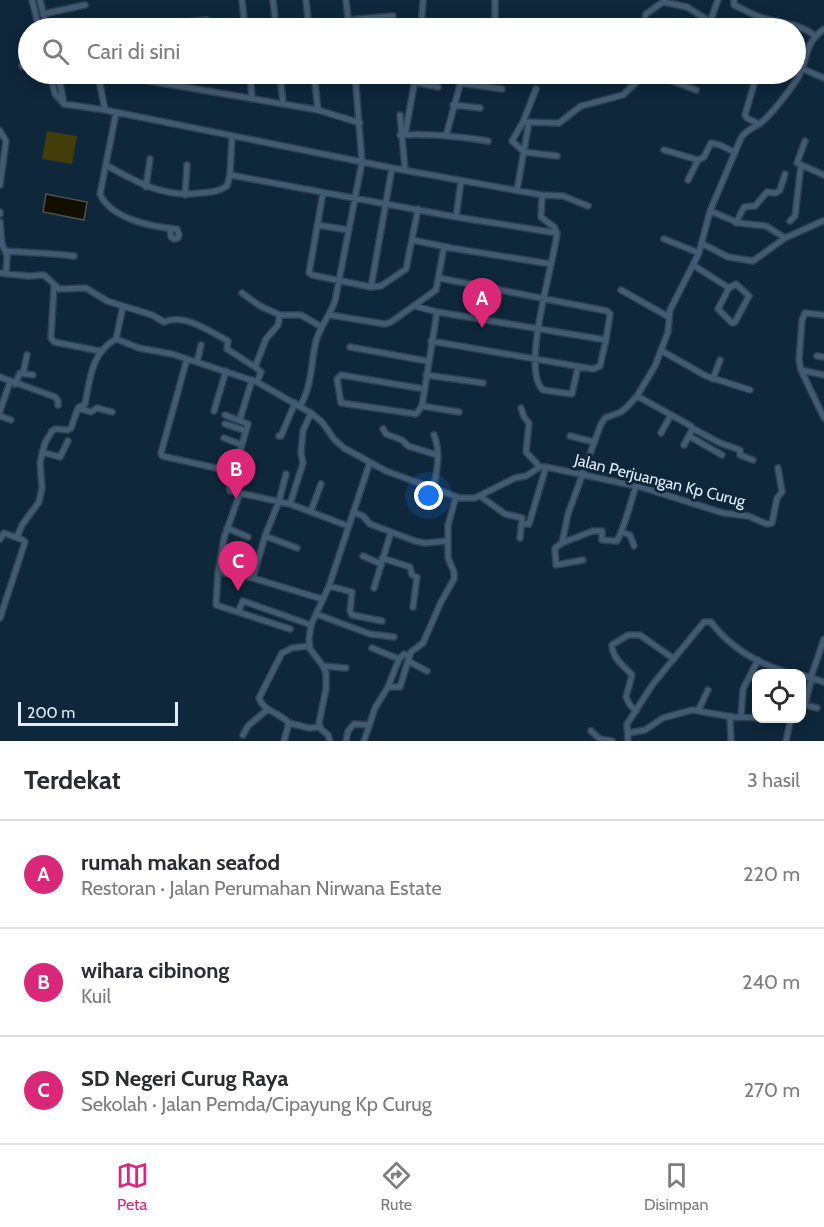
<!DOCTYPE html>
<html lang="id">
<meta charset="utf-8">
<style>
:root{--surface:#fff;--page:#f2f2f3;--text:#2b2b33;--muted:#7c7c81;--line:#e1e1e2;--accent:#db2777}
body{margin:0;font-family:Cabin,sans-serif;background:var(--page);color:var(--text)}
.controls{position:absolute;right:18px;bottom:18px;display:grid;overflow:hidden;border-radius:12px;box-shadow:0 3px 15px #0003}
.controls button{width:54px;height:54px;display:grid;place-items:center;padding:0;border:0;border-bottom:2px solid var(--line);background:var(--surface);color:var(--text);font:30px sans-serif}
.scale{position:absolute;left:18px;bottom:15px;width:160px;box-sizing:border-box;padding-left:6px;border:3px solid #dfedfb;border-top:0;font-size:16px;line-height:21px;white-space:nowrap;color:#dfedfb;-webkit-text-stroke:4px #0e273b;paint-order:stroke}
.you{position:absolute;left:429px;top:496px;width:21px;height:21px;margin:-15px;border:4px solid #fff;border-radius:50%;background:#1a73e8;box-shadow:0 0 0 9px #1a73e833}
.badge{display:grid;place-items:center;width:39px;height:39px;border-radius:50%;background:var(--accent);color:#fff;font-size:20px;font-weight:700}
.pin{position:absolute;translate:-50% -50px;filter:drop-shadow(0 2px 3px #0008)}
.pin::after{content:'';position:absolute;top:32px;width:21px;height:18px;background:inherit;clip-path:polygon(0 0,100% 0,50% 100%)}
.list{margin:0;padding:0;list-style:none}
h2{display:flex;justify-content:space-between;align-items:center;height:78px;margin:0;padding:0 24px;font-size:26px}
h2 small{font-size:20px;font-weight:400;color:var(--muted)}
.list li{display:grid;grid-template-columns:39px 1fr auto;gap:18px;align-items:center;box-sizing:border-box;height:108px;padding:0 24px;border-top:2px solid var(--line)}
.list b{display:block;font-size:22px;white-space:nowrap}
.list p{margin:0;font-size:20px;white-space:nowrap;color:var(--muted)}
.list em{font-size:20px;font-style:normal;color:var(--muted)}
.icon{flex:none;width:33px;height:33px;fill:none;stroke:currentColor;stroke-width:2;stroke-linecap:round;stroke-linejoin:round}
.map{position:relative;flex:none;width:824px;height:741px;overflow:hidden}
.search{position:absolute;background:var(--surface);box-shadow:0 3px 15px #0003;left:18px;right:18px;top:18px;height:66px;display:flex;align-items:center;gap:15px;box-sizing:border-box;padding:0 21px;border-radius:33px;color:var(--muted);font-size:22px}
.sheet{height:402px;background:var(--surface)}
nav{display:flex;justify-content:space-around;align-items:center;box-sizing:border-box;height:84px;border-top:2px solid var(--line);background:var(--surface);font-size:16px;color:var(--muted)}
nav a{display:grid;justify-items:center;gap:3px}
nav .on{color:var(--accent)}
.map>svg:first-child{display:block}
.pitch{fill:#423d09}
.water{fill:#130f00;stroke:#50524b;stroke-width:1.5}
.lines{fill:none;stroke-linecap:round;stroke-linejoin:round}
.minor-casing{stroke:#314051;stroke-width:8}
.minor{stroke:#415b72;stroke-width:5}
.labels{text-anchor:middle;stroke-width:6;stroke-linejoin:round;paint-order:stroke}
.street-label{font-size:16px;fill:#dfedfb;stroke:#0e273b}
</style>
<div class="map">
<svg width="824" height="741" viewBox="0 0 824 741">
<rect width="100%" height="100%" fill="#0e273b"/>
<path class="pitch" d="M47,131l30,5 -5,28 -30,-5z"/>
<path class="water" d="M46,194l41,8 -3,18 -41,-8z"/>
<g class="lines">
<g class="minor-casing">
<path id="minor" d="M32,0l7,28
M40,0l7,28
M242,0l3,28
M273,0l3,28
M306,0l3,28
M346,0l3,28
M734,0v5c9,4 17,9 26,12 18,6 40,6 55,19
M43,14l42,-9
M348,20l45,-4
M710,22l8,-22
M176,23l31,-3 5,4 1,4
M421,28l2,-28
M495,28v-28
M643,28l3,-14 17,-12 24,5 27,17
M660,28l7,-6 19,6
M22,66l6,-2
M803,69l21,9
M50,74l5,20 9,10 -6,-30
M98,74l7,36
M109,74l209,36 42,13
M250,74l2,24
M280,74l3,30
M314,74l4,36
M654,74l42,16
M757,74l-12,41 2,3 12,6
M414,82l24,5
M460,83l42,6
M536,89l-13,33 -11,19 12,11 33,4
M64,104l41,6 287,58 150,27 -1,22 13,10 3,6c-3,31 -37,136 -14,157l29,4 6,-27
M453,105l27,3
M116,113l-16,81c11,25 52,33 77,35l2,6 -1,3 -4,1 -3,-2 -1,-8
M400,115l5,54
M523,122l36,1 22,-17 42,-11 22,-21
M0,131l6,10 -6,44
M400,135c29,-2 58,1 88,6
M405,135l11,-61
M446,136l17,-62
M805,141l-8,22 27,12
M664,150l34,10
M106,165c30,17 58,33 94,28 10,-1 18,-1 27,-7l3,-11 2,-39
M230,175l226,42 101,16
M688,180l10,-20 6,-3 7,-14 9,2 14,7
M146,187l4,-28
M517,190l12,-68
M323,193l-14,80 3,2 59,12 10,-1 25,-17 12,-60
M185,195l2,-30
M542,195l21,1 25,10
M710,211l29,12 27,3 19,12
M0,212v2
M456,217l5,-36
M790,221l5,-5 6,-51
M0,222l2,22 5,11 -1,19
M736,223l8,-16 11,-1 12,-14 8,1 5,-3 5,-16
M317,225l32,5
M664,239l35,14
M412,240l39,8 100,16
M701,243l27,14 25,4 32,-23 38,-17
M6,251c23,2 45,2 68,5
M693,265l36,23
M0,273l28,3 16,-1 15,14 27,-1 21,13 45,14 12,7c21,-9 45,9 64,19l-1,8 28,18
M439,278l168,33 3,3 -4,26
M736,284l13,12 -14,26 -3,1 -14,-14 11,-21z
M54,286l-3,52 3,4 46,9
M371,287l21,-119
M621,290l48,27
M242,293l18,13 20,9
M415,306l22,6 169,28 -6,26 -7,3 -162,-28
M330,315l55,9 6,-2 45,-32 8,-43
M824,315l-19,-2 -3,7 -3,40 2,10 23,48
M116,339l23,9 33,6 85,28 54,31 11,9 12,17 10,9 42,23 74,27h15l40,-20 11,-2 14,-9h6l95,20 82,26 25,3 19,8 5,-1 5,-25 5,-6 -4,-24
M116,339l7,-33
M350,347l77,14
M662,351l44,25 44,14
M817,356l7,1
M187,359l-26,94 1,3 72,16
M197,362l4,-17
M801,370l23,5
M23,373l4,-18
M426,375l57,8
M0,377l55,20 3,4v4
M713,379l7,-19
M257,382l4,-10 -6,-5 11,-28 12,-14 2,-10h21l21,12
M15,384l5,-11 13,2
M424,389l-83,-14 -4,4 4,24 75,11 6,-8 15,-94
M637,396l54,30 1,4 -8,15
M300,406c12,-19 11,-44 16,-65 4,-14 14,-26 19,-40l27,-139 -7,-88
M422,406l37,6
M78,408l13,4 6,-4 15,4
M521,408l3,9 5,6 -3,29 14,15
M0,411l10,-29
M214,411l12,-40
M225,415l23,9 -19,64 1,3 60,13 58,22
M0,416l11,4
M240,419l12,-39
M225,424l21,7
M692,428l28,15 20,7v5l13,5
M383,429l3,5 16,6 6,6 29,9
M661,433l10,-18
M279,436h2l14,-33
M570,436l24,6
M689,436l33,19
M224,438l18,7
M42,452l18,5 8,-16
M433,490c4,-18 8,-38 1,-55
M240,493l-16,45 -6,34 35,6 69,21
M480,496l25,18 17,4 -2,20
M290,504l13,-41 -2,-10 2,-22 8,-18
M311,511l10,-27
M353,512l10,4 7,8 45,17 10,2 23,-2
M522,524h7l17,-57
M227,528l21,9
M622,532l8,3 4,11
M265,536l32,12
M17,537l5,-12 17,-23 3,-14 -2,-26 5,-19 7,-12 3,-2 13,1 3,-2 7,-20 7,-4c5,-25 6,-51 31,-65
M0,539l4,-6 19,7 2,2 -25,76
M562,543l31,-12h9v9l15,1c8,-15 13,-37 19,-55
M363,556l18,8
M382,558l28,9 2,8 5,2 -4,30
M583,560l-27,5 -1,-17 7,-5 6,-29 33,-90 4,-6 16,-6 6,-5 10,-11 18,-30 13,-34 2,-22 29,-57 11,-42 31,-73c5,-8 11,-9 18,-14 10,-6 30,-33 37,-43 14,-20 5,-35 28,-52
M218,572l-2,33 74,24
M253,578l12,-42 14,-35 7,-27
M329,586l23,6 -2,19 2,4 30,6
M374,588l17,-56
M238,612l5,-11 68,24
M316,614l54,20 24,3
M372,648l27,11 5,-5 5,2
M323,666l23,2
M427,671l-19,-10 3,-9 12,-9 18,-41 13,-23v-7l-6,-14v-33l8,-28
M802,675l22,7
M811,677l13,-38
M812,677l-7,28 12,3
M388,687l11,-28
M636,711l-6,-6 -4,-8 6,-22c-8,-9 -20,-17 -20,-30l16,-10h12l34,24
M698,711l10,-21
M730,716l1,25
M741,717l2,-28 15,-29
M289,723l20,5 11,-1
M591,731l9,8 12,2
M629,733l16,-3 18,-12 29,-8 41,7 33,1
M243,735l5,-9 20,-17
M284,741l5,-18c-9,-10 -26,-12 -30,-25l23,-45 10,-5 17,-2
M330,741l-2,-6 -7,-6 -2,-6 7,-34v-16l-3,-7 -13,-17 -1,-10 2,-14 18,-39 41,-124
M346,741l2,-10 6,-7 15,1
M364,741l11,-33 13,-21h12l8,-26
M628,741l-1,-17 26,-40 51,-62h7c21,28 49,43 82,52
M786,741l5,-23"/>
</g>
<use href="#minor" class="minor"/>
</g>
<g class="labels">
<g class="street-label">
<text transform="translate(660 480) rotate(14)" y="6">Jalan Perjuangan Kp Curug</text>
</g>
</g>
</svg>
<div class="controls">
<button><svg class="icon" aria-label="locate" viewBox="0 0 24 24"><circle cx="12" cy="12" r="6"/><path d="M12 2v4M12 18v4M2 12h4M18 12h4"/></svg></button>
</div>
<div class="scale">200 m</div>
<div class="you"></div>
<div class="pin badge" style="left:482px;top:328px">A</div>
<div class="pin badge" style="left:236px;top:499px">B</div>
<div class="pin badge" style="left:238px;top:591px">C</div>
<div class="search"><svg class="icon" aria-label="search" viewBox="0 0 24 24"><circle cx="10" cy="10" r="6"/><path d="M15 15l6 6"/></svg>Cari di sini</div>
</div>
<section class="sheet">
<h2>Terdekat<small>3 hasil</small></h2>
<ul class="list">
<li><span class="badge">A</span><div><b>rumah makan seafod</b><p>Restoran · Jalan Perumahan Nirwana Estate</p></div><em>220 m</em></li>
<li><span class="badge">B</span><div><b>wihara cibinong</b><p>Kuil</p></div><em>240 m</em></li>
<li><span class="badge">C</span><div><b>SD Negeri Curug Raya</b><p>Sekolah · Jalan Pemda/Cipayung Kp Curug</p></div><em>270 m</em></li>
</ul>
</section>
<nav>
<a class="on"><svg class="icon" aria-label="map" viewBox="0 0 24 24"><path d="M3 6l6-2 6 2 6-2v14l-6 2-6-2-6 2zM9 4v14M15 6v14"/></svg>Peta</a>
<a><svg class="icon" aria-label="directions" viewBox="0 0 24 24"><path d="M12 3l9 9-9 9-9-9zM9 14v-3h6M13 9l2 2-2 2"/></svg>Rute</a>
<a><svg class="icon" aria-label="saved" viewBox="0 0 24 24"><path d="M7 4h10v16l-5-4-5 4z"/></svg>Disimpan</a>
</nav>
